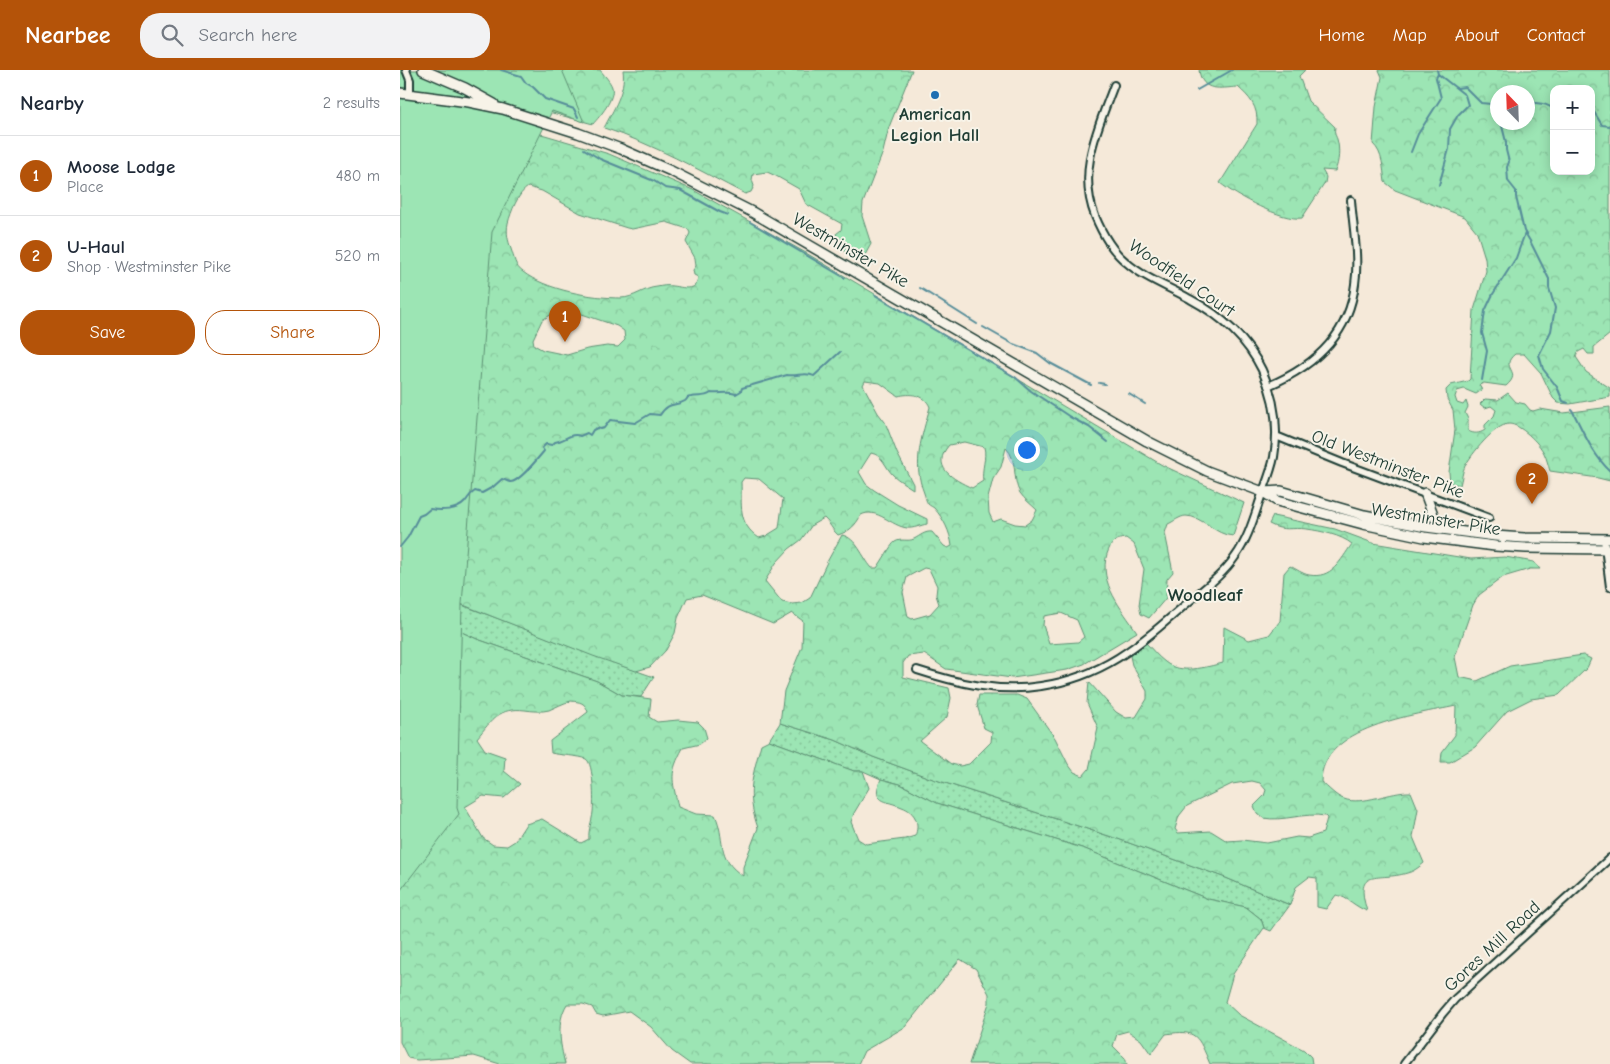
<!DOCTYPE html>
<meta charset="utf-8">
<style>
:root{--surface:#fff;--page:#f2f2f3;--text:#1f2937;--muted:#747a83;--line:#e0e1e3;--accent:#b45309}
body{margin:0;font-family:"Comic Neue",sans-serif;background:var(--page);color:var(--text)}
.controls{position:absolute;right:15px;top:15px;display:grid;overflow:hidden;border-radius:10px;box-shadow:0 2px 12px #0003}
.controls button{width:45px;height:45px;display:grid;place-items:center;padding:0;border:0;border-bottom:1px solid var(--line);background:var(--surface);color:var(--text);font:25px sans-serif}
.compass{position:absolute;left:1090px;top:15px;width:45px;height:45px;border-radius:50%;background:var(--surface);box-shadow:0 2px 12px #0003;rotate:337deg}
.you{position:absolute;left:626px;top:379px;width:18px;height:18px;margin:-12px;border:4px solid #fff;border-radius:50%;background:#1a73e8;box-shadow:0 0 0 8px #1a73e833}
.badge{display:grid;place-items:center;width:32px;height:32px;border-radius:50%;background:var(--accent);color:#fff;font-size:16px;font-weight:700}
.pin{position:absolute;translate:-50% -41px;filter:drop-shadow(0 1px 2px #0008)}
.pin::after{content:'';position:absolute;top:26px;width:18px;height:15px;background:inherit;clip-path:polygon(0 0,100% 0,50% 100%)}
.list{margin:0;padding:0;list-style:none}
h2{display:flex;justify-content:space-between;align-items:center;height:65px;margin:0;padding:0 20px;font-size:21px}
h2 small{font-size:16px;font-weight:400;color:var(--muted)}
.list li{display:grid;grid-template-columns:32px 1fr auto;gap:15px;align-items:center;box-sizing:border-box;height:80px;padding:0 20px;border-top:1px solid var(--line)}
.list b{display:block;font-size:19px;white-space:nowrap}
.list p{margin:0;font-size:16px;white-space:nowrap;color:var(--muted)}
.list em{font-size:16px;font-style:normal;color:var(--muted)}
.actions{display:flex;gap:10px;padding:15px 20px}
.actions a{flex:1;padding:11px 0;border:1px solid var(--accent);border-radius:20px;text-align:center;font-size:18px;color:var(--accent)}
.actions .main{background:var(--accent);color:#fff}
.icon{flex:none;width:28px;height:28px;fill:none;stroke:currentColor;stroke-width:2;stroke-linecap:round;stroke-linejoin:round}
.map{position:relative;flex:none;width:1210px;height:994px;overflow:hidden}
header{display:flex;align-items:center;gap:30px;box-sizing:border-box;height:70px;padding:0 25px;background:var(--accent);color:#fff}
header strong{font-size:24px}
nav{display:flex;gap:28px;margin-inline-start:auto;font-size:18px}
.search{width:350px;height:45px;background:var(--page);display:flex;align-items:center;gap:12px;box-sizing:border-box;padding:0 18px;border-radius:20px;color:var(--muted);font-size:19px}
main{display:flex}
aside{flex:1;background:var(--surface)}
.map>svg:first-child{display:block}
.grass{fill:url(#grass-dots);stroke:#5e9174}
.forest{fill:url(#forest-crowns);stroke:#5e9174;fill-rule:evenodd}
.green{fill:#9ce5b4;stroke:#5e9174}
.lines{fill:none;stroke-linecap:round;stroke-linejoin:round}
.stream{stroke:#578d99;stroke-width:2}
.minor-casing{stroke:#1f3d34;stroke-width:10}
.highway-casing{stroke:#1f3d34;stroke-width:12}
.minor{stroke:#f7f3e8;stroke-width:6}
.highway{stroke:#f7f3e8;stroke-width:9}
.poi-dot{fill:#1f6fb2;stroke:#f7f3e8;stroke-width:2}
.labels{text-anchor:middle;stroke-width:4;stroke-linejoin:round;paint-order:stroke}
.poi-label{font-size:18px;font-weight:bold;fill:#1f3d34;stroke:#f7f3e8}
.street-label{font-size:18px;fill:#1f3d34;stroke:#f7f3e8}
.neighbourhood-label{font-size:19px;font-weight:bold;fill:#1f3d34;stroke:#f7f3e8}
</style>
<header>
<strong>Nearbee</strong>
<div class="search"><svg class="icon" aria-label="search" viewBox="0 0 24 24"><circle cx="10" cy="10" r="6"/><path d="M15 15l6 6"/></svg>Search here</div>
<nav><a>Home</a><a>Map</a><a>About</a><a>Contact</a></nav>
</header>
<main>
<aside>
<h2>Nearby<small>2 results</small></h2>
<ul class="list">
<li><span class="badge">1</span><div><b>Moose Lodge</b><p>Place</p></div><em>480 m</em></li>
<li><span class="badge">2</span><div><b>U-Haul</b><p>Shop · Westminster Pike</p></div><em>520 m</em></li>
</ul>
<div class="actions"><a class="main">Save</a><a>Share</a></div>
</aside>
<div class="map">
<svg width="1210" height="994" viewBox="0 0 1210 994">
<defs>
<pattern id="grass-dots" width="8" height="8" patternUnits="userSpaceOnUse" patternTransform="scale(1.25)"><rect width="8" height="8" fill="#9ce5b4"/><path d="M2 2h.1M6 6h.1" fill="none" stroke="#86c59b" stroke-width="1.8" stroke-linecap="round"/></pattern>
<pattern id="forest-crowns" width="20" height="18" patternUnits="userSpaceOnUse" patternTransform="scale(1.25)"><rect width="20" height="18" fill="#9ce5b4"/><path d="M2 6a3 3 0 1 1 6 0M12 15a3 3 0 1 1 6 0" fill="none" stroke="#86c59b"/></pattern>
</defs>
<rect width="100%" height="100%" fill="#f5e9d9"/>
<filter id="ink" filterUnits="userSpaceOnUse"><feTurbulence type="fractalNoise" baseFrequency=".02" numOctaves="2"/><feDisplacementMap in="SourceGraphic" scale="10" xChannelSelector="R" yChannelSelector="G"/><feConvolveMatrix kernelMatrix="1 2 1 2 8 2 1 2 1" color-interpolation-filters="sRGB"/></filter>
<g filter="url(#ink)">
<path class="grass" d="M0,514c86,27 168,64 254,93l-13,20 -19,-2 -25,-14 -120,-42 -49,-22z
M380,653l55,17 38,17 57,21 188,61 108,39 64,27 -19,26 -7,-3 -3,-9 -15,-12 -38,-8 -123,-50 -148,-46 -37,-19 -19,-5 -18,-8h-9l-85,-31z"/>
<path class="forest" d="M38,0h162c4,5 10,11 12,17 3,12 -12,29 -19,37l-70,-19z
M223,0h289l-23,57 -6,25 -20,51 -1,13 9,28 -6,11 -5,4c-11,-5 -25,-10 -24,-25l5,-4 1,-6 -36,-20 -7,-15 -23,-13 -9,-4 -14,2 -1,6 2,6 -3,6 -6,2c-46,-24 -92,-50 -141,-66 9,-18 22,-37 19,-58z
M799,0h106l-6,6 9,25 27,26c-1,6 0,7 2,12 3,10 2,23 -2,32l-13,-1 4,7 -1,6 -23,35c-20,3 -66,-22 -82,-35l37,-59c1,-18 -7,-26 -19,-37 -18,1 -36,6 -39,-17z
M979,0h231v264l-16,13v7h-6l-4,-5 -6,3 -2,5 10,15 24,16v9l-40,7 -12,-1 -5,-5 -12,-25 -17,-19h-9c-17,14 9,17 -9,32l-22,-3 -5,2 3,5 -6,4 -12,-5 -7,2 -2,6 2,6 6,2 3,-4 2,6 -3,6 3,6v12c6,3 11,3 17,-1v-5l9,-9 2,-6 -5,-4 -6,2 -5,-4 5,-5 13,1 10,-7 8,9 9,2 5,6 3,1 7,-2 24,4 46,-6v74l-12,-3 -48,-7c-2,-6 -3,-12 -6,-18 -5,-10 -24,-29 -35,-29 -14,0 -38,31 -44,42 -3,6 -3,13 -5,19l-10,-2 -1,-11 6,-42 -2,-20 -6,-11 -1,-9 5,-5 17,-4 2,-2 4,-69 12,-39 -1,-13 -8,-26 -12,-15 -70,-27 -10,-8c-2,-13 -2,-29 -12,-38l3,-37 6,-30zM1154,19h37v82h-37zM1098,22h30v30h-30z
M0,38l95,15 50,12 64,19 84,36 113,63 356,212 82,38 -11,33c-18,-1 -31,-20 -47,-20 -6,0 -13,6 -18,8l-3,9 8,39 -6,7 -1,19 -17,20 -8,-4 -2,-9 5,-36 -10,-25 -8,-6c-12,1 -15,5 -19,16 -9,29 15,55 30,78l-53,32 -17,6 -55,8 -66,-9 -22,-15 -16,2 -5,7v14l46,11 2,10 -4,19 -27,24 31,23 9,2 9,-2 22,-22 1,-10 -8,-4 -7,-23 2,-10h38l10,4 28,39 13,26 6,8 9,4 6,-7 9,-41 -11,-25 2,-21 27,30 10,6 10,-1 11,-18v-8l-15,-26 -2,-9 15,-14c7,7 13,15 20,20 16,13 41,5 58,1l1,-36 25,13 20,-5 11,-14 4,-48 6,-7c6,3 13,8 19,9 23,4 31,-14 43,-31 -11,-9 -31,-13 -45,-15 -16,-2 -23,3 -38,-5l4,-8 62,13 38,14 98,16 34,-2 29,5 6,7h-10l-27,8 -24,18 -6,10 -18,52 4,20 18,4 33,-15 73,-11 8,4 -4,9 -28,27 -28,4 -24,12 -32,36 -25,15h-9l1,-10 13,-17 1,-29c-41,9 -135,20 -135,76 7,5 15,15 23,17 18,7 47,-8 67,-7l7,17 -5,28 11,26c-5,4 -11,9 -17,10 -28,9 -54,-7 -40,38 -12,-4 -19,-14 -31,-16l-10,14 -9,-2v-29l-8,-1 -13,10 -6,18 -64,-27 -108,-39 -188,-61 -57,-21 -38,-17 -55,-17 4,-32 18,-44 1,-26 -11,-8 -19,11 -71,-29 -15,3 -9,20 -3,15 -9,17 -16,17 -14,4 -43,-15 -140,-55zM128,117l14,4 38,22 47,15 5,1 34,-7 22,7 2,4 -4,9 9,16 1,8 -3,4 1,5 4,2c-1,16 -15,10 -26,9 -5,-1 -10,0 -15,1 -13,1 -23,11 -36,11 -29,0 -75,-8 -98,-26 -8,-5 -9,-15 -12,-23 -3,-9 -5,-16 -3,-26 3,-11 10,-30 20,-36zM154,243h25l38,13 7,5 1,9 -7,7 -11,-1 -20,3 -20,6 -24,-5 -9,-5 -1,-6 9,-19zM465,311l15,2 18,13c12,-3 27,-2 32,11 -8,29 -18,56 -6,86 1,3 2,8 4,11 2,2 5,3 6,4 10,11 16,24 18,38l-4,2 -4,-2 -12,-14c-7,-1 -12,4 -18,7 -6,3 -13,-1 -19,3 -3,1 -14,21 -18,26h-5c-10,-11 -15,-30 -30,-33l-15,27 -17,36 -8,5 -10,1 -10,-2 -17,-21 11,-18 13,-14 12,-9 11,-15 12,-7c6,5 8,12 14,17 12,-4 17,-9 23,-20 16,-8 30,11 46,13 6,1 14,-3 20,-4v-5l-29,-14 -24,-15 -8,-6 -7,-12 12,-19c12,2 14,14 22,22 5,5 14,10 20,14v-5l-16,-31 -12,-31 -7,-9 -15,-28zM564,372l20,5c3,11 -3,22 -1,34l-11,7c-19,-9 -42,-21 -23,-43zM606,378c12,11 6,32 14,45 4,6 12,12 17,17l-5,10 -7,5 -10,-1 -14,-5 -8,3 -4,-9 -1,-15 5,-19 8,-12zM344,408l15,1 24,20 -4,29 -13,8 -7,2c-22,-15 -17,-33 -18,-56zM524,498l5,1 8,17 -1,9 3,9 -9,10 -18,5 -4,-2 -5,-25 4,-15zM661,543l16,7 7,17 -6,5 -29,2 -6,-19 1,-9zM852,711l8,2 6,7 -2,6 -10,10 3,7 6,5c21,4 41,-6 62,-2l2,2 -4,15 -15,5 -11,-1 -30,6 -25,-3 -15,1 -16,-10 -33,2 -3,-4 4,-13 8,-10 45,-22z
M0,543l28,4 49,22 120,42 25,14 29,4 -2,18 8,5 21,-2 20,2 6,6 3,10 -7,6 -17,4c-14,26 -11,30 -5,59l18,7 19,1c11,23 0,43 28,61v-9l15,-39c-12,-34 -6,-50 3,-84l8,-4 85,31h9l6,17 -15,25 -3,9 7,17 8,5 39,-5 10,-3c5,-12 1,-24 -13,-29 -16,-7 -32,-4 -21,-28l19,5 37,19 148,46 123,50 38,8 15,12 3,9 -31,46 -8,28 14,13 65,35 7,7 1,7h-102c-12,-28 -13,-35 -44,-30l-15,20 -10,-14 -13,-9 -11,3 -4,12 12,12 2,6h-158l20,-61v-9l-13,-25 -16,-10 -55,68 -41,24 -6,13h-168l-18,-13 -21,-24 -22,-16 -26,5 -7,-2 -4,-7 -9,-3h-16c-11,18 -7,40 -2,60h-65l-26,-8 -57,4 -9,-2 -8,-16zM171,631c9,1 14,1 17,11l-38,29 1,12c7,2 31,3 35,6 8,4 8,44 7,53 -1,10 -5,17 -4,27l-8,4 -39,-24 -16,5 -11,17 -8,5 -14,-1 -10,-7 -18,-31 18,-11 21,2 16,-14 -16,-13 1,-14 -20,-7 -8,-12c15,-18 22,-31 48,-28 7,1 17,2 24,0 7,-3 14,-7 22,-9z"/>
<path class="green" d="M0,0h162l22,52 -32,-11 -60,121 -30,372 -5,204 2,6 -59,77z"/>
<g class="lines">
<path class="stream" d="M101,0l20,6 5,7 7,4 12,12 29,10 4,8
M1038,4l27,21 3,10 -10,10 -8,14 -1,20 -10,36
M1056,18l9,-1 16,16 10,1 7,3
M797,20l35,-20
M1128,32c9,2 19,0 26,8
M1191,42h3l8,13 8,1
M1101,52l5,20v8l3,12 -2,5 1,14 8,10v6l8,34 6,10 19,38v9l6,20 -4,23 -12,24 4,14 14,18 6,14 5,2
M184,79l16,10 54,22 11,7 15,2 40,22 8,3
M1011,82l7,-18 23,-36 -5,-20 2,-4 -1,-4
M350,152l95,56
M444,176l31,18
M520,218l57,36
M475,225l140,82 16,14 39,26 19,10 19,15
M583,257l30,17 24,9 13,10 41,22
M1082,310l5,-29 -5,-18 3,-22 8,-17 23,-36 9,-25
M699,313l6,1
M729,324l16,10
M1172,340c11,21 20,44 38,61
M0,477l8,-10 11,-21 5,-2 6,-5c10,2 27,2 35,-7 4,-5 4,-7 10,-11l7,2 11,-6 9,-8c3,1 5,2 8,3 9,1 28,-24 34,-31l-2,-3 4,-4 6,1 3,-3c10,-1 16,-10 25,-6l7,-3 3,2 3,-5 4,-2 3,1 4,-1 6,-8 25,3 15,-9 10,1c9,-14 15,-8 25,-14 5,-4 -1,-3 6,-4 8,-2 13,1 20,-4 9,1 16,-2 25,1l5,-3 1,-3 45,-13c9,2 19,-4 27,1l26,-24"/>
<g class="minor-casing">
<path id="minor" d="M6,0l4,10v14
M868,316c45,-19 81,-50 87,-102 4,-27 -2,-57 -4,-84
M876,366l66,27 147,55
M1204,469l6,48
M517,600c40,13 81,23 124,16 62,-9 98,-41 144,-81 17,-15 37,-29 50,-48 11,-15 17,-33 23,-51 5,-16 13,-33 16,-49 5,-29 0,-60 -12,-87 -15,-31 -42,-55 -72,-71 -21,-12 -46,-21 -64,-37 -15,-12 -24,-29 -31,-46 -18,-45 3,-88 19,-131
M1004,994l39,-51 12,-14 155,-141"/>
</g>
<g class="highway-casing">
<path id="highway" d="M23,0l42,18 29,16
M0,23l69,9 34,7 75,24 43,16 50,22 81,41 395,229 60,30 56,21 14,9 86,23 61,13 71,9 31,2 84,1
M863,422l18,-1 83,24 62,12 69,9 29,2 86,1
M1025,423l9,24 16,12"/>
</g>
<use href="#minor" class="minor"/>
<use href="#highway" class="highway"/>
</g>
</g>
<circle class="poi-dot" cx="535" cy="25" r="5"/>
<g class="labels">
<g class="poi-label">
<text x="535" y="50">American<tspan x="535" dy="21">Legion Hall</tspan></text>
</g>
<g class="street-label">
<text transform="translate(451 180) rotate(30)" y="6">Westminster Pike</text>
<text transform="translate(782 208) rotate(34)" y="6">Woodfield Court</text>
<text transform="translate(988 394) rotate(21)" y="6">Old Westminster Pike</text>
<text transform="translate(1036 449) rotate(9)" y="6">Westminster Pike</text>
<text transform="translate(1092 876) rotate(-43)" y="6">Gores Mill Road</text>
</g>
<g class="neighbourhood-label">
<text x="805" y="531">Woodleaf</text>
</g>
</g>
</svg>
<div class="controls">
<button>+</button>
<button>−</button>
</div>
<svg class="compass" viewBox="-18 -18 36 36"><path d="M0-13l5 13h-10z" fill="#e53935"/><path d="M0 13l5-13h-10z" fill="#747a83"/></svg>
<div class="you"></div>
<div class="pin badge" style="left:165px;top:272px">1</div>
<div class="pin badge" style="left:1132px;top:434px">2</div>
</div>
</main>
